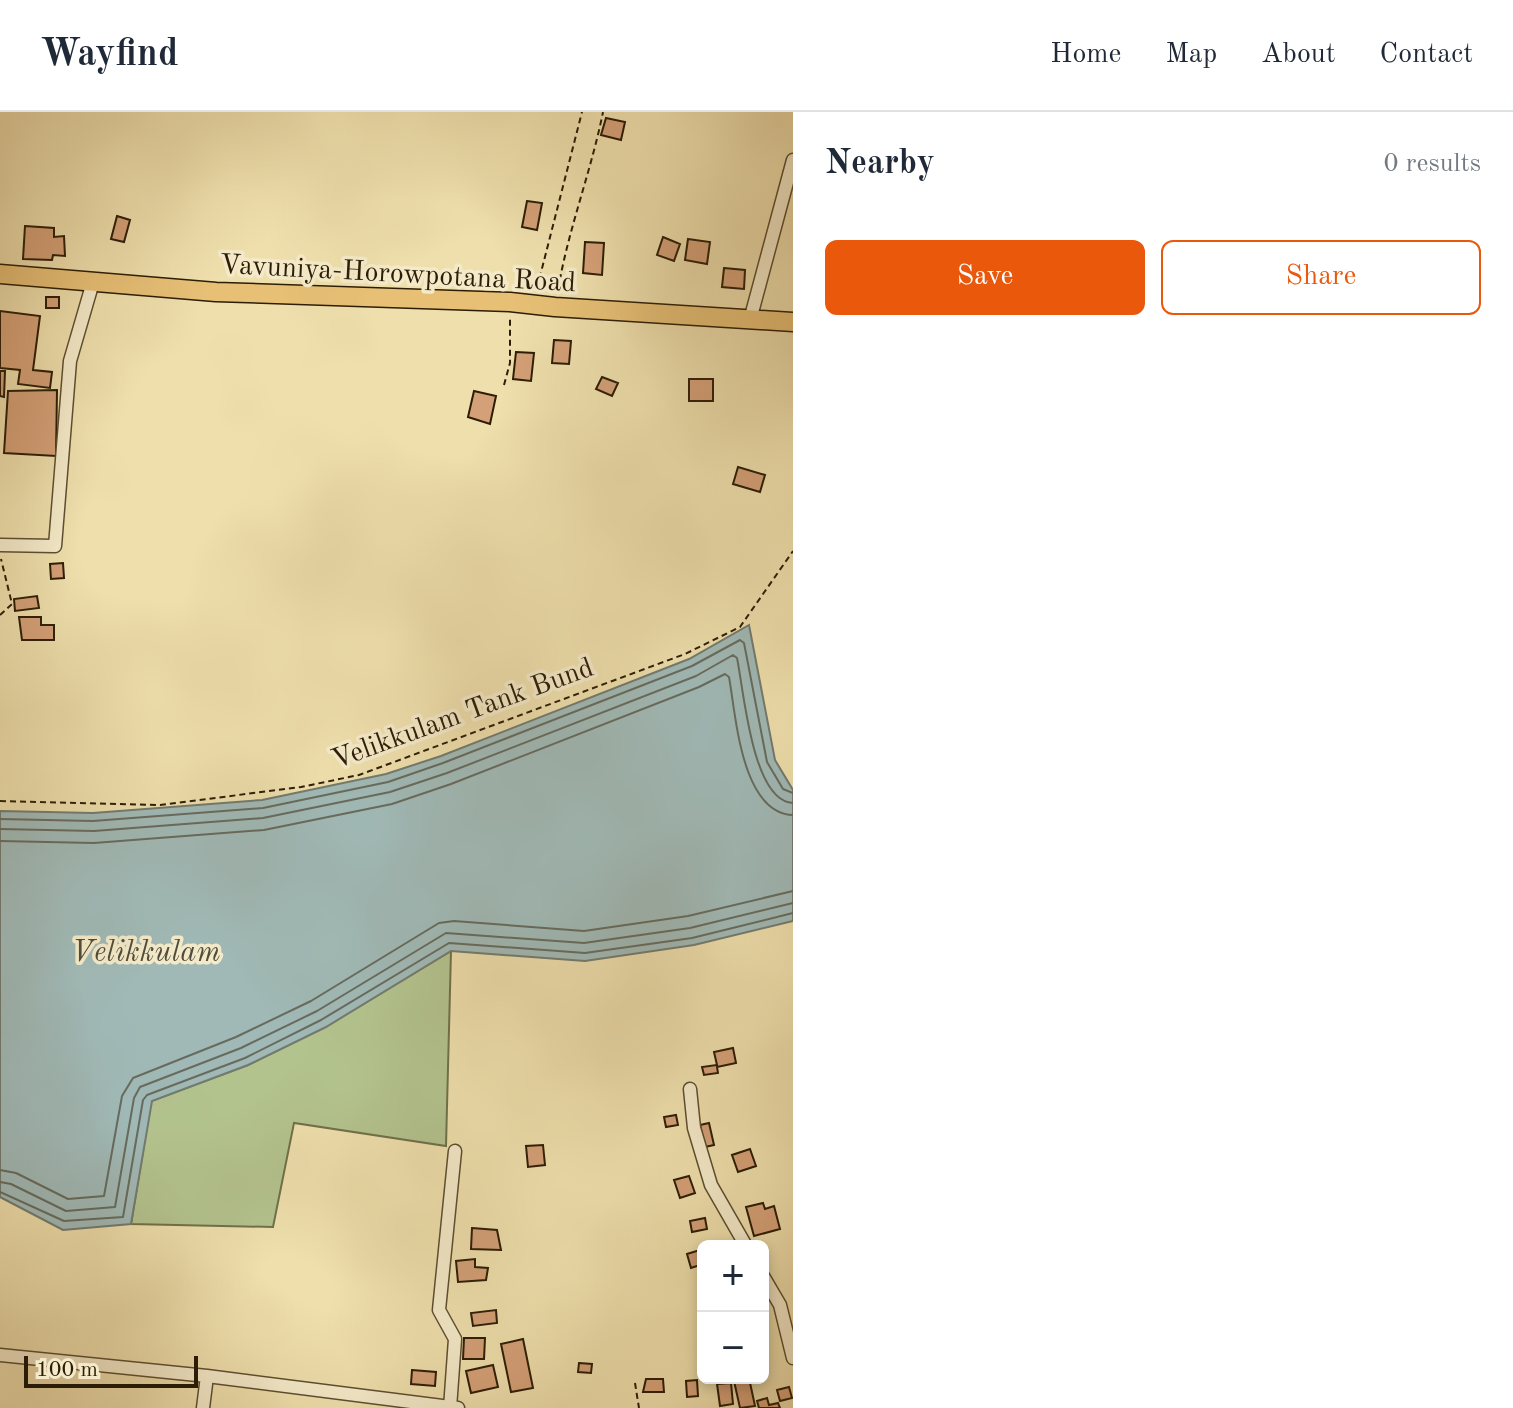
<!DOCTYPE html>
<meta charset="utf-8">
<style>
:root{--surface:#fff;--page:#f6f6f7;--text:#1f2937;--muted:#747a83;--line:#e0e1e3;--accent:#ea580c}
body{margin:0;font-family:"Old Standard TT",serif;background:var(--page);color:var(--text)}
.controls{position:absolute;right:24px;bottom:24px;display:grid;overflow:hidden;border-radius:12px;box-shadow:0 4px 12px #0003}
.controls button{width:72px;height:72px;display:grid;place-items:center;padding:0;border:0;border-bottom:2px solid var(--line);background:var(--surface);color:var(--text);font:40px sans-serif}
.scale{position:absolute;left:24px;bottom:20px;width:174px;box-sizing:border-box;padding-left:8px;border:4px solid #2c1d06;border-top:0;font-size:22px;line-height:28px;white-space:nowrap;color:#2c1d06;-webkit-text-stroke:6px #f4eac9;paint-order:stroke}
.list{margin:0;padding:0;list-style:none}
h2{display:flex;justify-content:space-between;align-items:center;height:104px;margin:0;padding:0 32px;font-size:34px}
h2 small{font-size:26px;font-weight:400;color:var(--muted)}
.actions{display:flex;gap:16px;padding:24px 32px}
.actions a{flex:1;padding:18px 0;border:2px solid var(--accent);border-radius:12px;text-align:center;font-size:28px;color:var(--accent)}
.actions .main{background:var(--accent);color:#fff}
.map{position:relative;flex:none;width:793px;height:1296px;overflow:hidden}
header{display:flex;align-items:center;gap:48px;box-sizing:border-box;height:112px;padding:0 40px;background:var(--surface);border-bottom:2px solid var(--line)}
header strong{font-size:38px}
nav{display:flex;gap:44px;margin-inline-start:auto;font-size:28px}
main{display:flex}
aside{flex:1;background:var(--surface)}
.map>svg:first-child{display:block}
.green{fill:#b3c38e;stroke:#70704a;stroke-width:2}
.water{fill:#a0b9b6;stroke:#727b70;stroke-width:2}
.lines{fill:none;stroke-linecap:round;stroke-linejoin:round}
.shore{stroke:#666b5e;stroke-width:2}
.building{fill:#d4a077;stroke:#2c1d06;stroke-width:2}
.minor-casing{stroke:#5c4e30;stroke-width:15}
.highway-casing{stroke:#2c1d06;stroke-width:21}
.path{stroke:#2c1d06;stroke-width:2;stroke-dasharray:6 4;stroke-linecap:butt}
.minor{stroke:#f4eac9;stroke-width:12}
.highway{stroke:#e7c076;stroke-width:18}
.labels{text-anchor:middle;stroke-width:7;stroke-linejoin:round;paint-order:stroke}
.street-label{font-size:28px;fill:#2c1d06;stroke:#f4eac9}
.water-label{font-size:30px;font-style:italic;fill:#4f4c3b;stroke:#f4eac9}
</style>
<header>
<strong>Wayfind</strong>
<nav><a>Home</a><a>Map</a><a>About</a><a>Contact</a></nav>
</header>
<main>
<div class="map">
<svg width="793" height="1296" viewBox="0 0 793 1296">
<rect width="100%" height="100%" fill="#eedfac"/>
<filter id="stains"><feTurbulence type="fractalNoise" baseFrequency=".0025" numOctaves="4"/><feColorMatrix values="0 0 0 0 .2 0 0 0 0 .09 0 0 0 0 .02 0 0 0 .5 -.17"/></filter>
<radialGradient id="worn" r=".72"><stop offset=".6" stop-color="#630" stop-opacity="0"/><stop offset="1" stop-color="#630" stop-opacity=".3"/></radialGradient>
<path class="green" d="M451,839l-5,195 -152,-23 -21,104 -142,-3 20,-123 97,-36 77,-38z"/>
<path class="water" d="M749,513l26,135 18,30v131l-99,24 -109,16 -134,-10 -125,76 -78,38 -96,36 -21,123 -68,6 -63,-33v-386l93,2 169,-13 124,-26 55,-18 248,-97z"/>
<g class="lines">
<path class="shore" d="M0,707l93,2 170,-13 125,-26 55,-19 249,-97 48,-26 4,3 23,119 16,27 10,4
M0,717l94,2 169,-13 127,-26 57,-19 249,-97 37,-21 4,3c7,33 15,143 56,145
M0,729l94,2 170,-13 128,-26 59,-20 248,-97 26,-13 4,3c7,38 12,136 64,138
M0,1058l16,3 52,26 36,-3 18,-100 11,-18 103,-41 75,-36 128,-78 15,-2 130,10 104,-15 105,-25
M0,1070l11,2 55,27 49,-4 19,-109 6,-11 101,-39 76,-37 129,-78 138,10 106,-15 103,-25
M0,1080l64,29 59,-4 20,-117 4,-5 98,-37 76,-38 128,-77 136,10 107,-15 101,-25"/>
</g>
<path class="building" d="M606,6l19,4 -4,18 -20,-5z
M527,89l15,2 -5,27 -15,-3z
M117,104l13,4 -6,22 -13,-3z
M25,114l29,2v9l10,-1 1,20 -12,-1 -1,5 -29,-1z
M663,125l17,7 -6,17 -17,-6z
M688,127l22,3 -3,22 -22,-4z
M585,130l19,1 -2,32 -19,-2z
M724,156l21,2 -1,19 -22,-2z
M46,185h13v11h-13z
M0,199l40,5 -7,54 19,2 -2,16 -32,-4 2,-14 -20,-2z
M554,228l17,1 -2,23 -17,-1z
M516,240l18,1 -3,28 -18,-2z
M0,259h5l-1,26 -4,-1z
M602,265l16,6 -6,13 -16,-7z
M689,267h24v22h-24z
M57,278l-1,66 -52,-3 4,-62z
M474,279l22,5 -6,28 -22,-7z
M738,355l27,8 -5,17 -27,-8z
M63,451l1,15 -13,1 -1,-15z
M37,484l2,12 -24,3 -1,-12z
M19,505h22v8h13v15h-32z
M733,936l3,15 -19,4 1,6 -14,2 -2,-8 15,-2 -3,-13z
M676,1003l2,10 -12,2 -2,-10z
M709,1011l5,22 -9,2 -5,-22z
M543,1033l2,20 -17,2 -2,-21z
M750,1037l6,17 -18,6 -6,-17z
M689,1064l6,17 -15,5 -6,-18z
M763,1091l2,6 9,-3 6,23 -26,7 -8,-29z
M705,1106l2,11 -15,3 -2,-11z
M472,1116l25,2 4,20 -30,-1z
M703,1137v15l-12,4 -4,-14z
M475,1147v8l13,1 -2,12 -28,2 -2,-21z
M496,1198l1,13 -24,3 -2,-13z
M464,1226h21l-1,21h-21z
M523,1227l10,49 -22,4 -10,-48z
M579,1251l13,1 -1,9 -13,-1z
M493,1253l5,22 -27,6 -5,-22z
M412,1258l24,2 -1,14 -24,-2z
M749,1266l6,28 -15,2 -6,-27z
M646,1267h17l1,13h-21z
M697,1268l1,16 -11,1 -1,-16z
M731,1271l2,21 -13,2 -3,-22z
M789,1275l3,11 -12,3 -3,-11z
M767,1286l2,7 9,-2 2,5h-21l-2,-7z"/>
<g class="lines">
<g class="minor-casing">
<path id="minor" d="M750,208l43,-160
M0,433l55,1 15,-185 23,-79
M690,977l4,39 17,57 35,61
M763,1164l17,29 13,53
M0,1243l207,21 251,32
M203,1296l4,-32
M450,1296l5,-69 -16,-29 16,-159"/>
</g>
<g class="highway-casing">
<path id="highway" d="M0,162l216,18 294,10 45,5 238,15"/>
</g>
<path class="path" d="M537,176l45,-176
M558,178c10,-60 33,-118 45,-178
M504,273l6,-22v-44
M0,503l12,-11 -11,-45
M0,689l160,4 141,-18 58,-12 326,-121 55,-27 53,-76
M635,1271l4,25"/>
<use href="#minor" class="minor"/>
<use href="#highway" class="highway"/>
</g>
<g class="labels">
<g class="street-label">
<text transform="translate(398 160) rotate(3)" y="10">Vavuniya-Horowpotana Road</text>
<text transform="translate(462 600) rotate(-20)" y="10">Velikkulam Tank Bund</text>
</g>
<g class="water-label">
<text x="146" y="849">Velikkulam</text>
</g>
</g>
<rect width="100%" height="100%" filter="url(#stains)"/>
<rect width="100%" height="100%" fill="url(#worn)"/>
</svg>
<div class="controls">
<button>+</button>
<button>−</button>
</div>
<div class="scale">100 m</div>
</div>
<aside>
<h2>Nearby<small>0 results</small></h2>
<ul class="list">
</ul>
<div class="actions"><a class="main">Save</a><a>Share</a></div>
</aside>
</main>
